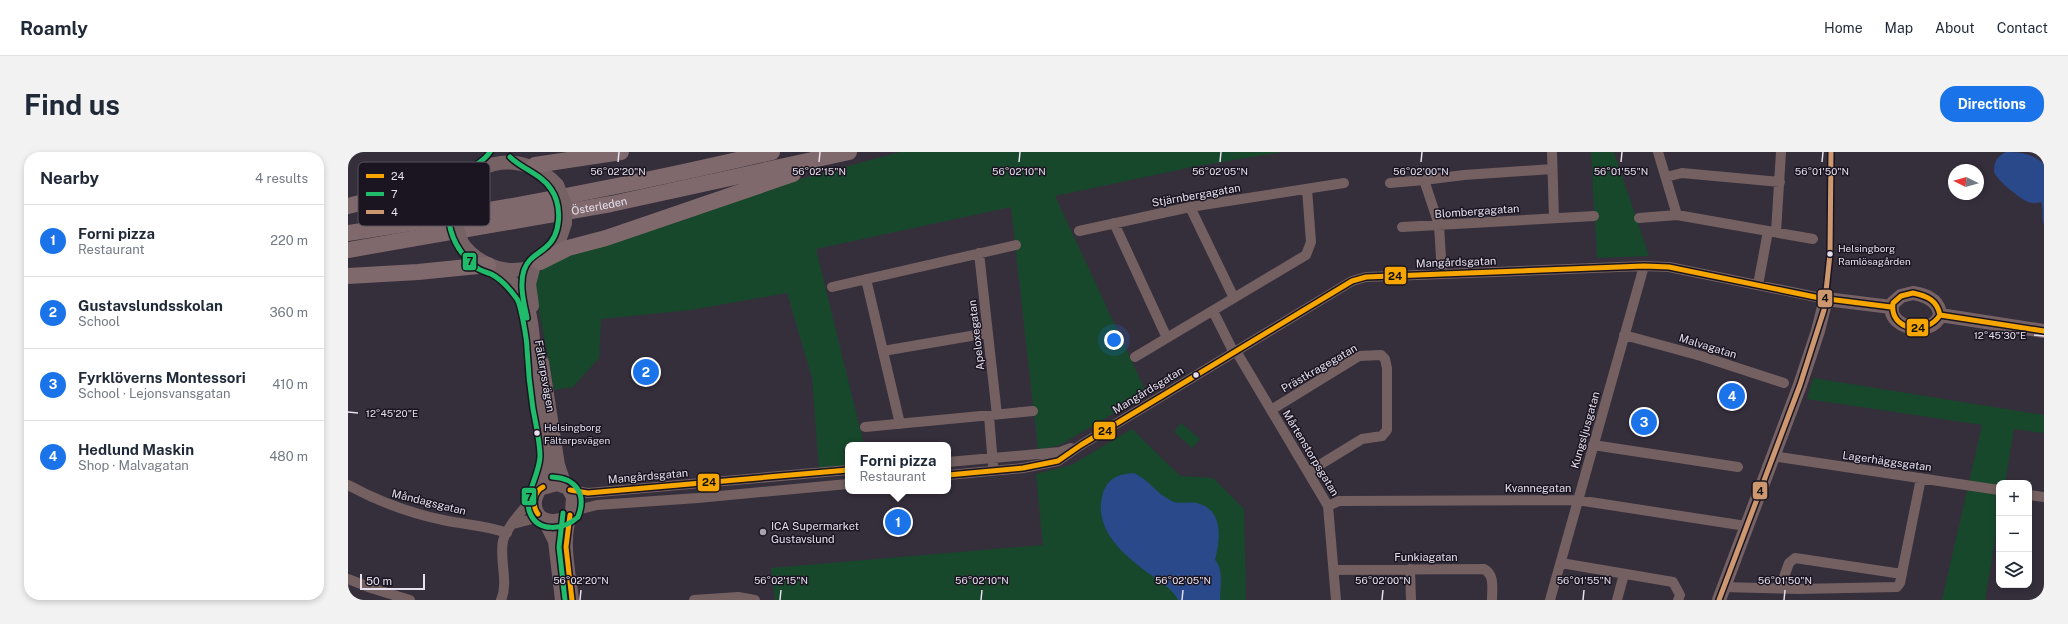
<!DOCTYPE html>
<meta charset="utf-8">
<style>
:root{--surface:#fff;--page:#f2f2f3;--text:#1f2937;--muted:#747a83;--line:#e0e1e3;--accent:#1a73e8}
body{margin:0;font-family:"Public Sans",sans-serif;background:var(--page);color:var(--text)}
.controls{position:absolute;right:12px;bottom:12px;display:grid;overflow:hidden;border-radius:8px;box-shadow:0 2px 6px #0003}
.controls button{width:36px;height:36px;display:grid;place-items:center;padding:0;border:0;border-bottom:1px solid var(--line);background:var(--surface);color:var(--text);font:20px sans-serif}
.compass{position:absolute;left:1600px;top:12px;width:36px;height:36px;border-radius:50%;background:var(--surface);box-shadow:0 2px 6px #0003;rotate:275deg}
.scale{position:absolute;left:12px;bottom:10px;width:65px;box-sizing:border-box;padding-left:4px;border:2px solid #e5dfee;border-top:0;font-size:11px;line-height:14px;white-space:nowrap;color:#e5dfee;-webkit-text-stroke:3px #1a1520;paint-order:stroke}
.you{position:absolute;left:766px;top:188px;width:14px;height:14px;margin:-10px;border:3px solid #fff;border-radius:50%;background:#1a73e8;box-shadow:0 0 0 6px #1a73e833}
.badge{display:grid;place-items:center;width:26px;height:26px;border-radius:50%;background:var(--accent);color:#fff;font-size:13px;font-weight:700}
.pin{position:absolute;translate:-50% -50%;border:2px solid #fff;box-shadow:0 1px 4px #0006}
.popup{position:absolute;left:497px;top:290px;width:106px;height:52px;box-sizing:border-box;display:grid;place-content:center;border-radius:8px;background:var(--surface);filter:drop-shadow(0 1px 3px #0005);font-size:13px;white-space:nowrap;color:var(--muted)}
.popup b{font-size:15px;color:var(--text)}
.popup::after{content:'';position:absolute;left:50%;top:100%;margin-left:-8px;border:8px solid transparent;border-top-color:var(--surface)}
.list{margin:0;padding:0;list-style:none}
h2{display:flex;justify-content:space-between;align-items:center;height:52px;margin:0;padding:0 16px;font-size:17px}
h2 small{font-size:13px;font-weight:400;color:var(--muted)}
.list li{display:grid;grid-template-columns:26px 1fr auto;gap:12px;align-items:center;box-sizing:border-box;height:72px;padding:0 16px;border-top:1px solid var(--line)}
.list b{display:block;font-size:15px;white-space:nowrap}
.list p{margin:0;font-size:13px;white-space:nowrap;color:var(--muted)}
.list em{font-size:13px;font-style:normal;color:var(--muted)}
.icon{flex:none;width:22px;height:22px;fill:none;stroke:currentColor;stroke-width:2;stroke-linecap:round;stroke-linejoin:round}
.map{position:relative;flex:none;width:1696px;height:448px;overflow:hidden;border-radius:16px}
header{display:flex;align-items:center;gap:24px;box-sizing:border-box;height:56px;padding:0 20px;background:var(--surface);border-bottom:1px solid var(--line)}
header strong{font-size:19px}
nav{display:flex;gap:22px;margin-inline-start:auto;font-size:14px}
.intro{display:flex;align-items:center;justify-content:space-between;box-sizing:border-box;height:96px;padding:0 24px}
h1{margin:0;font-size:28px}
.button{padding:10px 18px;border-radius:16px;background:var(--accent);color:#fff;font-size:14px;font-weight:700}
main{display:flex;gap:24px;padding:0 24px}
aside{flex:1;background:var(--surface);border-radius:16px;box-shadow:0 2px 6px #0003}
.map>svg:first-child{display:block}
.green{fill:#17482c}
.water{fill:#29498a}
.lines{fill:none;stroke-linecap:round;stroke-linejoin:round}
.street{stroke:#746061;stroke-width:10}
.secondary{stroke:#766265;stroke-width:14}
.primary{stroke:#80696c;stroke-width:16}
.secondary-bridge{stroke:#766265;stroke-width:14}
.bus-1-casing{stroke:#1a1520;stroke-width:8}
.bus-2-casing{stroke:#1a1520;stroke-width:8}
.bus-3-casing{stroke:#1a1520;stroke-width:8}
.bus-1{stroke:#f7a600;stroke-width:5}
.bus-2{stroke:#20bc6b;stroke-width:5}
.bus-3{stroke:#cd976f;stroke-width:5}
.ticks{fill:none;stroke:#e5dfee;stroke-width:1.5}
.bus-dot{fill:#e5dfee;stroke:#1a1520;stroke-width:1.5}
.poi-dot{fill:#a7a1b0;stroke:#1a1520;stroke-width:1.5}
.labels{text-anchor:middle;stroke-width:3;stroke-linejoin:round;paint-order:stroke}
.bus-label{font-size:10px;fill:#e5dfee;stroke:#1a1520;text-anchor:start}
.street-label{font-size:11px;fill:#e5dfee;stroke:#1a1520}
.poi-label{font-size:11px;fill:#e5dfee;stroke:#1a1520;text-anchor:start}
.key{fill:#1a1520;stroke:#57525e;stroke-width:1}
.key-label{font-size:11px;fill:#e5dfee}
.ticks-label{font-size:10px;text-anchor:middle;fill:#e5dfee;stroke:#1a1520;stroke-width:3;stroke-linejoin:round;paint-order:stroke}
.line-badge{stroke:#1a1520;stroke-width:1.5}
.pale-badge-label{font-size:11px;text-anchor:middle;font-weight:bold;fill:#111}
</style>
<header>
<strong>Roamly</strong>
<nav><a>Home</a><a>Map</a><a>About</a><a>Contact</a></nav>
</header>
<div class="intro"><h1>Find us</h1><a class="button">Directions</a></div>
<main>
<aside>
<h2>Nearby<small>4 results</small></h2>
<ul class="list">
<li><span class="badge">1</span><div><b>Forni pizza</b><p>Restaurant</p></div><em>220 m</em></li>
<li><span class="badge">2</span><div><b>Gustavslundsskolan</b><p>School</p></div><em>360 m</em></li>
<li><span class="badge">3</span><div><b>Fyrklöverns Montessori</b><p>School · Lejonsvansgatan</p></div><em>410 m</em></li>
<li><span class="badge">4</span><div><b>Hedlund Maskin</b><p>Shop · Malvagatan</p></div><em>480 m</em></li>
</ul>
</aside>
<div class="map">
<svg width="1696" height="448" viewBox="0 0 1696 448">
<rect width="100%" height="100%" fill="#352f3c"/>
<path class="green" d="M552,0h382l-85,14 -142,30 92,198 -87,51 -22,5 -27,-243 -195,42 48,196h-16v21l-29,2 -7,-90 -25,-85 -96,17 -90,9 -2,39 -26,29 -19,3 -20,-107 3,-9 21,-18 217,-70z
M1243,0h23l35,104 -52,2z
M1465,226l231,37v18l-30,-4 -9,54h-6v34l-14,83h-43l40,-175 -175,-26z
M833,271l19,16 -8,9 -18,-16z
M784,277l48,47 33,2 31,31 2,91h-471l-4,-32 272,-23 -7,-71 35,-9z"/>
<path class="water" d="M1658,0c15,0 27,2 38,12v61c-3,-8 0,-16 -3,-23 -4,1 -8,2 -13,0 -9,-4 -30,-21 -34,-30 0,-11 3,-15 12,-20z
M786,321c15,7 22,20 36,27 9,6 20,0 30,4 24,8 20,37 15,56 9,9 5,28 5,40h-42c-5,-11 -18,-18 -27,-25 -26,-19 -59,-45 -48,-82 5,-15 16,-19 31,-20z"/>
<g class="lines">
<path class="street" d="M1204,0l2,66
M1310,0l19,63 136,24
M1318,25l16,-4 98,9
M1076,28l40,-5 88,-6
M1042,31l34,-3 15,45 3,49
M842,55l44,91
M1291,66l38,-3
M766,71l53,115
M1054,75l192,-11
M731,79l111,-24 154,-24
M1428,80l5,-80
M631,101l18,162
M518,127l34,145
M1410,133l10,-54
M484,135l184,-42
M865,159l21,42
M1276,183l77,21 83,27
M535,199l105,-18
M888,199l92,155 8,94
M787,205l171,-102 5,-13 -4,-53
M923,258l88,-54 22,-1 4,4 2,9v62l-5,6 -20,3 -54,33
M641,264l4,49
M517,275l168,-16
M1245,293l145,22
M1424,304l227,34
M600,310l112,-10 11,-4
M600,323l75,-7 35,-7 23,-16 271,-164 14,-4 278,-11 25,1 157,32
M0,333c31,17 61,28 95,35 22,5 43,5 64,13
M222,338l18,3 260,-23
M1681,343l15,2
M980,354l11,-5 238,-1 169,26
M225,359l24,-6 101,-7 150,-14
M165,372l27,-7
M1213,411l112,19 7,13 -2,5
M1062,417l1,31
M986,418l150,-1c11,6 8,19 8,31
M0,427l23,9 39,12
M1375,435l75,2 99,-2 3,-4 21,-105
M1432,436l9,-25 6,-5 107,16
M153,448c8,-18 -2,-40 2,-59 3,-14 23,-34 32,-46
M346,448l44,-3 17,3
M1202,448l94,-334
M1269,448l7,-26"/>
<path class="secondary" d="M108,51c15,-50 71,-51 101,-18
M114,91c21,29 65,39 90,8 7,-8 10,-18 13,-28
M147,116c11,8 21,16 28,28 12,21 10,62 13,87 3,24 11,50 11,75 0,8 -1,16 -4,24 -4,10 -11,17 -7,28 5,15 27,13 36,3l1,-16 -5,-9 -11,-4 -18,5
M1565,141c13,2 26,7 27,22 -8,24 -57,12 -47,-12l8,-7z
M184,154l-3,-22 5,-19
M1592,163l104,16
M194,210l16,103 7,21
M222,363c-9,27 -1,58 2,85
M196,367l11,22 7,59
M1371,448l81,-215 18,-54 8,-32 65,8"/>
<g class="primary">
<path d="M187,13l86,-13"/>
<path d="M0,54l123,-31"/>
<path d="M0,81c143,-21 284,-48 424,-81"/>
<path id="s1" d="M0,98l263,-46 238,-52"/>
<path d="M192,110l28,-14 38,-10 187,-64"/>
<path d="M0,124l70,-4 70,-7"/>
</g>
<path class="secondary-bridge" d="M209,33l8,19v19
M108,51l-1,20 7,20"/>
<g class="bus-1-casing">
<path id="bus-1" d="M1565,141c14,3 24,7 27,22 -13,21 -51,16 -47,-12l8,-7z
M1592,163l104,16
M600,323l75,-7 35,-7 23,-16 271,-164 14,-4 278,-11 25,1 151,31 71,9
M222,338l18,3 260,-23
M190,362c-6,-8 -5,-22 5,-27
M222,363l-4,32 6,53"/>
</g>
<g class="bus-2-casing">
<path id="bus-2" d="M142,0c-9,14 -24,14 -34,33 -16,30 -5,63 21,83 4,3 9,4 14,6 10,5 19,15 26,25 4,6 10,41 10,50 1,20 3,40 6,60 3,16 7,33 7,48 -1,19 -17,40 -10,56 8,20 34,17 48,4 9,-23 -2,-39 -26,-40
M162,5c12,12 31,17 41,32 11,16 11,46 -6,59 -8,7 -17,10 -21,22 -5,15 0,33 3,48
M215,361l-4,34 6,53"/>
</g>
<g class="bus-3-casing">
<path id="bus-3" d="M1371,448l81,-215 24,-75 6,-56 1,-102"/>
</g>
<use href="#bus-1" class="bus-1"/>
<use href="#bus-2" class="bus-2"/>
<use href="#bus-3" class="bus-3"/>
</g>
<path class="ticks" d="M270,10l1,-10M471,10l1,-10M671,10l1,-10M872,10l1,-10M1073,10l1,-10M1273,10l1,-10M1474,10l1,-10M1686,183l10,1M0,260l10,1M232,448l1,-10M432,448l1,-10M633,448l1,-10M834,448l1,-10M1034,448l1,-10M1235,448l1,-10M1436,448l1,-10"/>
<g class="bus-dot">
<circle cx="1482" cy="102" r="3.5"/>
<circle cx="848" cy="223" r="3.5"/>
<circle cx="189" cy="281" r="3.5"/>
</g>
<circle class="poi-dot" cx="415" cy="380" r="4"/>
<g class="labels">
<g class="bus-label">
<text x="1490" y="100">Helsingborg<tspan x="1490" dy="13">Ramlösagården</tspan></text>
<text x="196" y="279">Helsingborg<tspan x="196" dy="13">Fältarpsvägen</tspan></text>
</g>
<g class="street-label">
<text transform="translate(848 43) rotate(-10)" y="4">Stjärnbergagatan</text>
<text dy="4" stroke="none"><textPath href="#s1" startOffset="255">Österleden</textPath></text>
<text transform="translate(1129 59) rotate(-4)" y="4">Blombergagatan</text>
<text transform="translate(1108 110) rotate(-2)" y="4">Mangårdsgatan</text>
<text transform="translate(628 183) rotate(-97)" y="4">Apeloxegatan</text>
<text transform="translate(1360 194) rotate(17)" y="4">Malvagatan</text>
<text transform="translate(971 216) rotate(-30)" y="4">Prästkragegatan</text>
<text transform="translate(197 224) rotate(80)" y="4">Fältarpsvägen</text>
<text transform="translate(800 238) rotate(-31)" y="4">Mangårdsgatan</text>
<text transform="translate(1237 278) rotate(-74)" y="4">Kungsljusgatan</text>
<text transform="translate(963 301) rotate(59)" y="4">Mårtenstorpsgatan</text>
<text transform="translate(1539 309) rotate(8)" y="4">Lagerhäggsgatan</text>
<text transform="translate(300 324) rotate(-5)" y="4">Mangårdsgatan</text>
<text x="1190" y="340">Kvannegatan</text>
<text transform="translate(81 350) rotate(14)" y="4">Måndagsgatan</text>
<text x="1078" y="409">Funkiagatan</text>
</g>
<g class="poi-label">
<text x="423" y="378">ICA Supermarket<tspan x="423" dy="13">Gustavslund</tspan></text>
</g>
</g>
<rect x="10" y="10" width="132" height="64" rx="6" class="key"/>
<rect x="18" y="22" width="18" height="4" fill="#f7a600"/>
<rect x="18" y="40" width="18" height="4" fill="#20bc6b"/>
<rect x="18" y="58" width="18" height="4" fill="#cd976f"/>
<g class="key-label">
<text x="43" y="28">24</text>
<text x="43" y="46">7</text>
<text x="43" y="64">4</text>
</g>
<g class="ticks-label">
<text x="270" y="23">56°02'20"N</text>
<text x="471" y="23">56°02'15"N</text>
<text x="671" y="23">56°02'10"N</text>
<text x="872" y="23">56°02'05"N</text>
<text x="1073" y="23">56°02'00"N</text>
<text x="1273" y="23">56°01'55"N</text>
<text x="1474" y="23">56°01'50"N</text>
<text x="1652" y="187">12°45'30"E</text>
<text x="44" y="265">12°45'20"E</text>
<text x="233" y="432">56°02'20"N</text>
<text x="433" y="432">56°02'15"N</text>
<text x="634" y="432">56°02'10"N</text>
<text x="835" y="432">56°02'05"N</text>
<text x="1035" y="432">56°02'00"N</text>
<text x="1236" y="432">56°01'55"N</text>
<text x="1437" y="432">56°01'50"N</text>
</g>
<g class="line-badge">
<rect x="114" y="100" width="15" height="19" rx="4" fill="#20bc6b"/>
<rect x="1036" y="114" width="23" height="19" rx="4" fill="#f7a600"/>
<rect x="1469" y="137" width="16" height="19" rx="4" fill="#cd976f"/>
<rect x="1558" y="166" width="23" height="19" rx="4" fill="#f7a600"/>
<rect x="745" y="269" width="23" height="19" rx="4" fill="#f7a600"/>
<rect x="349" y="321" width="23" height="19" rx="4" fill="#f7a600"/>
<rect x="1404" y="329" width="16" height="19" rx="4" fill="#cd976f"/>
<rect x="173" y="335" width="16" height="19" rx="4" fill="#20bc6b"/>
</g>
<g class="pale-badge-label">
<text x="122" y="113">7</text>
<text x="1047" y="128">24</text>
<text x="1477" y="150">4</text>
<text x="1570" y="180">24</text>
<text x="757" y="283">24</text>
<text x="361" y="334">24</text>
<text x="1412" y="343">4</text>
<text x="181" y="349">7</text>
</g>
</svg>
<div class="controls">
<button>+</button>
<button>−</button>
<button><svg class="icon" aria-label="layers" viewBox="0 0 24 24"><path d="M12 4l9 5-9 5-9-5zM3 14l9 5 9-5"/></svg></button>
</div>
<svg class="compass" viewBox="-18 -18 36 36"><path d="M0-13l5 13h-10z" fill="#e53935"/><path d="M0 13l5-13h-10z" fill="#747a83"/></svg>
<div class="scale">50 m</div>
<div class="you"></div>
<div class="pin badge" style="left:550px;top:370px">1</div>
<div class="popup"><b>Forni pizza</b>Restaurant</div>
<div class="pin badge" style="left:298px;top:220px">2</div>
<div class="pin badge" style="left:1296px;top:270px">3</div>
<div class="pin badge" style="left:1384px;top:244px">4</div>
</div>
</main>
